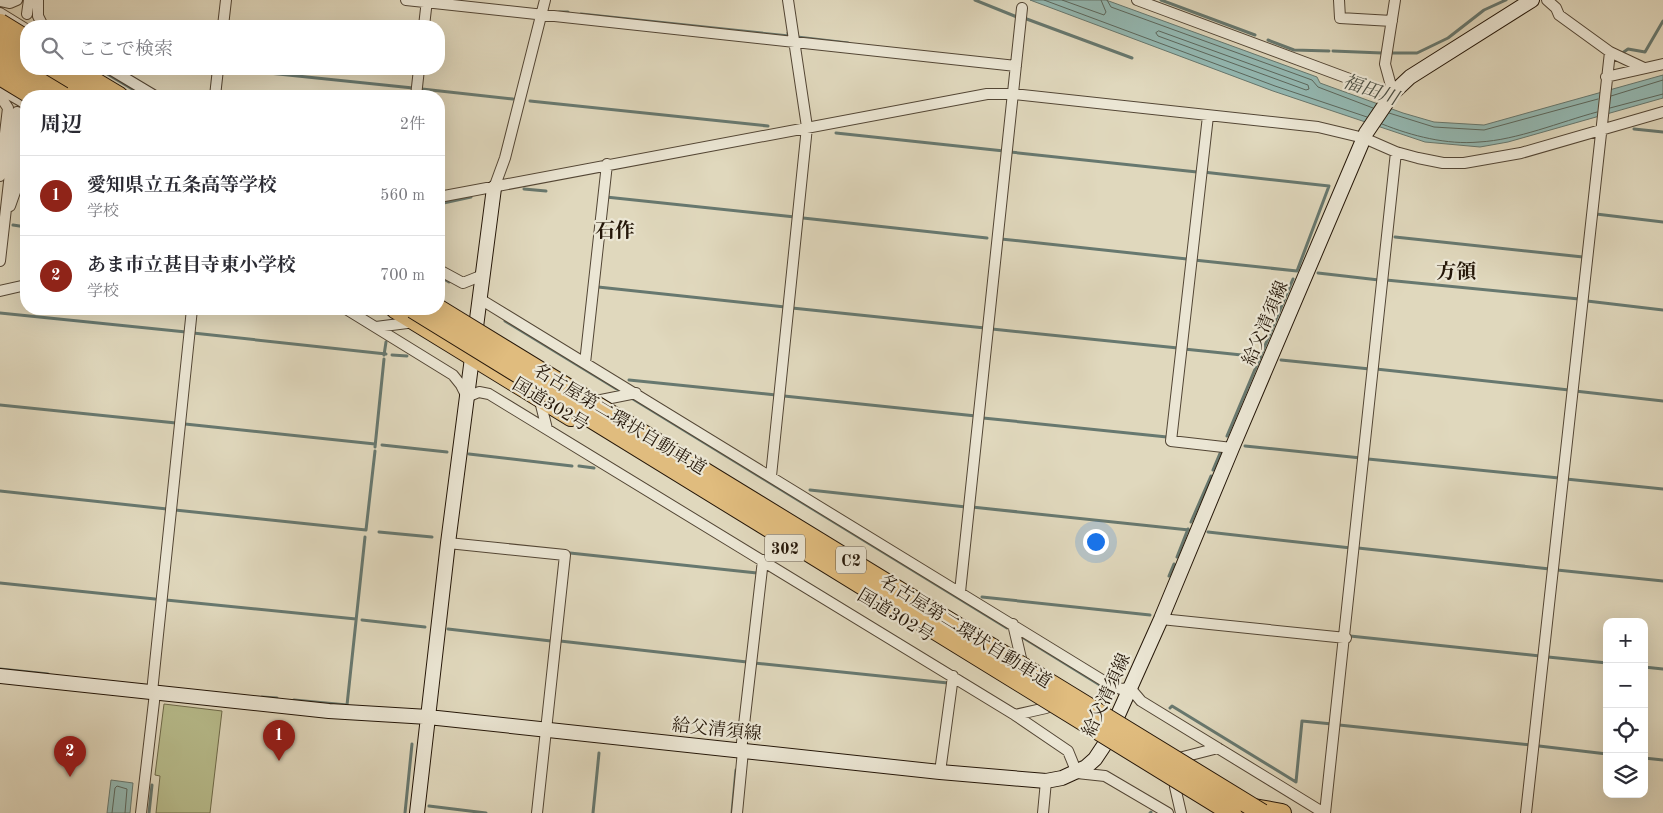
<!DOCTYPE html>
<html lang="ja">
<meta charset="utf-8">
<style>
:root{--surface:#fff;--page:#f7f7f7;--text:#2b2b33;--muted:#7c7c81;--line:#e1e1e2;--accent:#8f2418}
body{margin:0;font-family:"Old Standard TT","Noto Serif JP",serif;background:var(--page);color:var(--text)}
.controls{position:absolute;right:15px;bottom:15px;display:grid;overflow:hidden;border-radius:10px;box-shadow:0 5px 20px #0002}
.controls button{width:45px;height:45px;display:grid;place-items:center;padding:0;border:0;border-bottom:1px solid var(--line);background:var(--surface);color:var(--text);font:25px sans-serif}
.you{position:absolute;left:1095px;top:541px;width:18px;height:18px;margin:-12px;border:4px solid #fff;border-radius:50%;background:#1a73e8;box-shadow:0 0 0 8px #1a73e833}
.badge{display:grid;place-items:center;width:32px;height:32px;border-radius:50%;background:var(--accent);color:#fff;font-size:16px;font-weight:700}
.pin{position:absolute;translate:-50% -41px;filter:drop-shadow(0 1px 2px #0008)}
.pin::after{content:'';position:absolute;top:26px;width:18px;height:15px;background:inherit;clip-path:polygon(0 0,100% 0,50% 100%)}
.list{margin:0;padding:0;list-style:none}
h2{display:flex;justify-content:space-between;align-items:center;height:65px;margin:0;padding:0 20px;font-size:21px}
h2 small{font-size:16px;font-weight:400;color:var(--muted)}
.list li{display:grid;grid-template-columns:32px 1fr auto;gap:15px;align-items:center;box-sizing:border-box;height:80px;padding:0 20px;border-top:1px solid var(--line)}
.list b{display:block;font-size:19px;white-space:nowrap}
.list p{margin:0;font-size:16px;white-space:nowrap;color:var(--muted)}
.list em{font-size:16px;font-style:normal;color:var(--muted)}
.icon{flex:none;width:28px;height:28px;fill:none;stroke:currentColor;stroke-width:2;stroke-linecap:round;stroke-linejoin:round}
.map{position:relative;flex:none;width:1663px;height:813px;overflow:hidden}
.search{position:absolute;background:var(--surface);box-shadow:0 5px 20px #0002;left:20px;top:20px;width:425px;height:55px;display:flex;align-items:center;gap:12px;box-sizing:border-box;padding:0 18px;border-radius:20px;color:var(--muted);font-size:19px}
.panel{position:absolute;background:var(--surface);box-shadow:0 5px 20px #0002;left:20px;top:90px;width:425px;height:225px;border-radius:20px}
.map>svg:first-child{display:block}
.green{fill:#b8bd8d;stroke:#6e6a4a}
.water{fill:#94b9b3;stroke:#67786f}
.lines{fill:none;stroke-linecap:round;stroke-linejoin:round}
.shore{stroke:#5c685e;stroke-width:1}
.stream{stroke:#67786f;stroke-width:3}
.street-casing{stroke:#534635;stroke-width:12}
.secondary-casing{stroke:#241608;stroke-width:16}
.highway-casing{stroke:#241608;stroke-width:20}
.street{stroke:#ebe6d4;stroke-width:10}
.secondary{stroke:#ebe6d4;stroke-width:14}
.highway{stroke:#e0bc7e;stroke-width:18}
.highway-bridge-casing{stroke:#241608;stroke-width:20;stroke-linecap:butt}
.highway-bridge{stroke:#e0bc7e;stroke-width:18}
.labels{text-anchor:middle;stroke-width:4.5;stroke-linejoin:round;paint-order:stroke}
.shield{fill:#ebe6d4;stroke:#605445;stroke-width:1}
.shield-label{font-size:16px;font-weight:bold;fill:#241608}
.street-label{font-size:18px;fill:#241608;stroke:#ebe6d4}
.water-label{font-size:19px;font-style:italic;fill:#4b4f44;stroke:#ebe6d4}
.quarter-label{font-size:20px;font-weight:bold;fill:#241608;stroke:#ebe6d4}
</style>
<div class="map">
<svg width="1663" height="813" viewBox="0 0 1663 813">
<rect width="100%" height="100%" fill="#e0d8bd"/>
<filter id="stains"><feTurbulence type="fractalNoise" baseFrequency=".004" numOctaves="4"/><feColorMatrix values="0 0 0 0 .2 0 0 0 0 .09 0 0 0 0 .02 0 0 0 .5 -.17"/></filter>
<radialGradient id="worn" r=".72"><stop offset=".6" stop-color="#630" stop-opacity="0"/><stop offset="1" stop-color="#630" stop-opacity=".3"/></radialGradient>
<path class="green" d="M164,704l58,7 -12,102h-54l4,-37 -5,-1z"/>
<path class="water" d="M1030,0h76l211,77 3,6 83,30 31,9 50,3 179,-50v23l-155,44 -28,5 -55,-5 -152,-51z
M111,780l22,3 -3,30h-23z"/>
<g class="lines">
<path class="shore" d="M1044,0l231,86 92,31
M1062,0l42,15 2,-3 -5,-12
M1107,0l4,7 201,73 6,7 55,21
M1159,31l149,54 1,4 -3,1 -148,-54 -2,-3z
M1611,96l52,-16
M1610,108l53,-14
M1389,113l45,14 50,3 114,-31
M1382,124c30,12 65,21 97,18 38,-2 81,-20 118,-30
M112,813l3,-25 2,-2 10,3 -2,24"/>
<path class="stream" d="M975,0l42,17
M1161,0l94,35
M559,12h9
M581,14l208,22 -1,-3
M1024,18l108,40
M797,37l51,6
M1268,40l26,10 35,1
M1333,51l49,2
M1389,53h28l31,-15 36,-28 22,-10
M1621,54l7,-5 17,3 18,-31
M99,69l45,27
M230,69l183,19
M422,89l91,10
M530,101l238,25
M1634,129l29,3
M836,133l168,18
M1010,152l187,20
M524,189l22,2
M606,197l189,20
M439,204l32,-7
M1596,214l67,8
M803,218l184,20
M13,225l13,2
M1395,237l188,20
M1001,239l186,20
M1194,260l103,11 32,-85 -126,-14
M1318,273l61,7
M439,276l10,6
M1386,280l193,19
M598,287l187,20
M1587,301l76,9
M792,308l193,20
M0,313l186,19
M505,321l115,70
M992,329l186,19
M193,333l193,21
M1184,349l77,8
M384,355l2,-13
M392,355l15,1
M1281,360l89,9
M1376,369l193,21
M629,380l147,15
M1575,391l88,10
M784,396l192,20
M633,399l374,229
M0,405l176,18
M983,418l184,19
M185,424l190,20
M1227,436l66,-157
M382,445l65,7
M1245,446l116,12
M375,447l9,-88
M469,454l103,12
M1368,459l191,19v-2
M579,466l15,2
M1213,470l8,-19
M1566,479l97,10
M810,490l156,17
M0,491l167,18
M972,507l217,23
M175,510l191,20 9,-79
M1191,522l20,-46
M379,532l53,5
M1208,532l143,16
M1358,548l192,21
M570,553l187,20
M1177,557l11,-28
M1557,570l106,11
M1169,576l5,-12
M0,583l155,16
M982,597l168,18
M166,600l190,19
M362,620l63,7
M448,629l103,12
M1350,636l190,20
M1022,637l86,53
M560,641l187,21
M1548,657l59,6
M754,663l194,20
M1644,667l19,2
M0,669l48,5
M262,697l15,1
M294,700l53,5 18,-168
M1170,708l2,-2 124,76 6,-61 30,3
M1339,725l192,20
M1539,746l68,8
M1644,758l19,2
M429,806l57,7
M149,813l3,-28
M405,813l7,-69
M593,813l6,-60
M732,813l4,-43
M1150,813l1,-1"/>
<g class="street-casing">
<path id="street" d="M38,0v16l5,10
M406,0l610,66
M1137,0l245,91 11,2
M1339,0l1,18 52,3
M1547,0l9,8 3,7 51,37 34,16
M0,1l10,2 7,-3
M0,13l26,16
M27,14l2,-14
M223,26l3,-26
M424,26l3,-26
M110,69l45,27
M1606,77l57,-13
M0,89l26,15
M1393,93l-8,-29 10,-64
M0,96l8,12 -8,68
M215,96l3,-27
M416,96l3,-27
M1208,116l-37,325 61,7
M494,188l11,-30 40,-158
M439,197l548,-103h26l305,33 46,11 32,14 22,6 25,5h21l57,-10 142,-41
M10,206l6,-17 7,-59 3,-6
M0,261l17,-149
M439,270l24,13 20,-8
M0,291l26,-6
M480,299l632,387 9,3 9,-1 11,13 183,112
M346,309l107,66 8,10 6,12 12,-5 10,2 526,321 53,36 9,22 28,3 63,37
M376,327l39,-5
M585,363l22,-199
M539,397l8,32
M591,402l45,-9
M771,476l36,-349 -19,-127
M448,543l117,12 -28,258
M960,592l62,-584
M1161,619l185,19
M1013,624l10,43
M152,692l40,-383
M1015,715l31,-7
M741,751l22,-191
M1175,759l43,-11
M940,772l13,-96
M1175,787l6,26
M141,813l14,-120
M737,813l6,-62
M1043,813l3,-32
M1325,813l71,-661
M1526,813l84,-761"/>
</g>
<g class="secondary-casing">
<path id="secondary" d="M0,676l329,35 99,6 512,55 106,9 16,-3 24,-11 9,-8 10,-15 56,-125 71,-171 134,-315 27,-40 17,-16 122,-77
M417,813l31,-270 46,-355"/>
</g>
<g class="highway-casing">
<path id="highway" d="M45,69l44,27
M74,69l45,27
M395,309l176,108
M1248,807l34,6"/>
</g>
<use href="#street" class="street"/>
<use href="#secondary" class="secondary"/>
<use href="#highway" class="highway"/>
<g class="highway-bridge-casing">
<path id="highway-bridge" d="M0,23l26,16
M0,41l26,16
M0,58l63,38
M0,76l33,20
M413,309l819,504
M439,309l823,504"/>
</g>
<use href="#highway-bridge" class="highway-bridge"/>
</g>
<g class="labels">
<g class="shield">
<rect x="765" y="534.5" width="40" height="27" rx="4"/>
<rect x="836" y="546.5" width="30" height="27" rx="4"/>
</g>
<g class="shield-label">
<text x="785" y="554">302</text>
<text x="851" y="566">C2</text>
</g>
<g class="street-label">
<text transform="translate(1265 323) rotate(-67)" y="6">給父清須線</text>
<text transform="translate(551 404) rotate(31)" y="6">国道302号</text>
<text transform="translate(620 419) rotate(31)" y="6">名古屋第二環状自動車道</text>
<text transform="translate(896 615) rotate(31)" y="6">国道302号</text>
<text transform="translate(966 631) rotate(32)" y="6">名古屋第二環状自動車道</text>
<text transform="translate(1106 695) rotate(-65)" y="6">給父清須線</text>
<text transform="translate(717 729) rotate(6)" y="6">給父清須線</text>
</g>
<g class="water-label">
<text transform="translate(1371 89) rotate(19)" y="7">福田川</text>
</g>
<g class="quarter-label">
<text x="615" y="237">石作</text>
<text x="1456" y="278">方領</text>
</g>
</g>
<rect width="100%" height="100%" filter="url(#stains)"/>
<rect width="100%" height="100%" fill="url(#worn)"/>
</svg>
<div class="controls">
<button>+</button>
<button>−</button>
<button><svg class="icon" aria-label="locate" viewBox="0 0 24 24"><circle cx="12" cy="12" r="6"/><path d="M12 2v4M12 18v4M2 12h4M18 12h4"/></svg></button>
<button><svg class="icon" aria-label="layers" viewBox="0 0 24 24"><path d="M12 4l9 5-9 5-9-5zM3 14l9 5 9-5"/></svg></button>
</div>
<div class="you"></div>
<div class="pin badge" style="left:279px;top:761px">1</div>
<div class="pin badge" style="left:70px;top:777px">2</div>
<div class="search"><svg class="icon" aria-label="search" viewBox="0 0 24 24"><circle cx="10" cy="10" r="6"/><path d="M15 15l6 6"/></svg>ここで検索</div>
<section class="panel">
<h2>周辺<small>2件</small></h2>
<ul class="list">
<li><span class="badge">1</span><div><b>愛知県立五条高等学校</b><p>学校</p></div><em>560 m</em></li>
<li><span class="badge">2</span><div><b>あま市立甚目寺東小学校</b><p>学校</p></div><em>700 m</em></li>
</ul>
</section>
</div>
